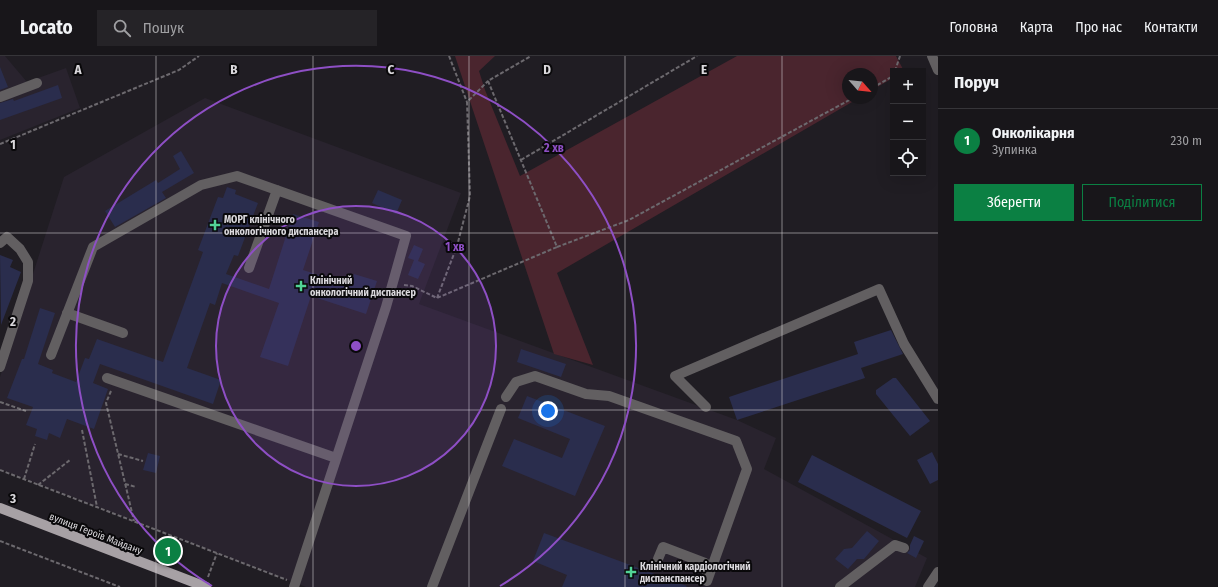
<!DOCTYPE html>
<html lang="uk">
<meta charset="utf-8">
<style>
:root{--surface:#18161a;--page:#252327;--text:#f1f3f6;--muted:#9f9fa2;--line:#363539;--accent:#0b8043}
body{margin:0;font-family:"Fira Sans Condensed",sans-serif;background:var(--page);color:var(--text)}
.controls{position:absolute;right:12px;top:12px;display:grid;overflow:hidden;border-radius:0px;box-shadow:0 4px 16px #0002}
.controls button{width:36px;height:36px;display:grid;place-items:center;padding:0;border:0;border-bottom:1px solid var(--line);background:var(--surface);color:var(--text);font:20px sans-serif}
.compass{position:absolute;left:842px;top:12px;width:36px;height:36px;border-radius:50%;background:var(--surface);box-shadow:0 4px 16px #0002;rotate:117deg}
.you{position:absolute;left:548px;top:355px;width:14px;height:14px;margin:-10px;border:3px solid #fff;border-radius:50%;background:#1a73e8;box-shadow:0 0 0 6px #1a73e833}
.badge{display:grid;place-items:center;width:26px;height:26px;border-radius:50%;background:var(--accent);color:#fff;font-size:13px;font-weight:700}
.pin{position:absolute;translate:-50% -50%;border:2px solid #fff;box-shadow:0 1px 4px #0006}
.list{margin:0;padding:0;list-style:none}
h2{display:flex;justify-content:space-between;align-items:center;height:52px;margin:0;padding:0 16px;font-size:17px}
h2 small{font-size:13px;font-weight:400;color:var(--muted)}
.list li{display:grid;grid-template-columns:26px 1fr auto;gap:12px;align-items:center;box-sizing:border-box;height:64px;padding:0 16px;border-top:1px solid var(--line)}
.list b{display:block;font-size:15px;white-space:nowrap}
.list p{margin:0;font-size:13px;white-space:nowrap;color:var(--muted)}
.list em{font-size:13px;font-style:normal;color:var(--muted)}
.actions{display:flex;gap:8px;padding:12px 16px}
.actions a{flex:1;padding:9px 0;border:1px solid var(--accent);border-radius:0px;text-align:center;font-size:14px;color:var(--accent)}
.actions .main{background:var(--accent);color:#fff}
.icon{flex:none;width:22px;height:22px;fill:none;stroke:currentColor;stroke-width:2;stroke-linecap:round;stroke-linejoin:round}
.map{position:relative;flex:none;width:938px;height:531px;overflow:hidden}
header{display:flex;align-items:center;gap:24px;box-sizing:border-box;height:56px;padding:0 20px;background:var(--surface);border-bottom:1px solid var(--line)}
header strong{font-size:19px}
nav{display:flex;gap:22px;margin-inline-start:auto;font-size:14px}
.search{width:280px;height:36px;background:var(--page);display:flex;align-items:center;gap:10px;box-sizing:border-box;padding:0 14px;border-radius:0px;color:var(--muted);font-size:15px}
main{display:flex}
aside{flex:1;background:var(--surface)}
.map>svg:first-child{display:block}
.built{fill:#29232e}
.green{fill:#4a252e}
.building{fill:#2a2d4d}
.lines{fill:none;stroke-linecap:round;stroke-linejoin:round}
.path{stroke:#6c696e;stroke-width:2;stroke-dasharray:4 2;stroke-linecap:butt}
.minor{stroke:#625f61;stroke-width:10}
.major{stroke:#a7a1a5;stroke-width:10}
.grid{fill:none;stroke:#dbd9dd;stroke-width:1;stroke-opacity:0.55}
.ring{fill:none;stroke:#8e4fc5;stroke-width:2}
.poi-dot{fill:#52d397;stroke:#09080a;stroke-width:1.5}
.labels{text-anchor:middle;stroke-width:4;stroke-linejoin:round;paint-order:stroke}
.poi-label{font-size:10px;font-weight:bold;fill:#dbd9dd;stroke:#09080a;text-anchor:start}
.street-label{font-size:10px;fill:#dbd9dd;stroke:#09080a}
.grid-label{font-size:13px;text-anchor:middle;font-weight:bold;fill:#dbd9dd;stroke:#09080a;stroke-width:4;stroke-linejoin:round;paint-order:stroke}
.centre{fill:#8e4fc5;stroke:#09080a;stroke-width:2}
.ring-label{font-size:12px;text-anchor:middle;font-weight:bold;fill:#8e4fc5;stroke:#09080a;stroke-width:4;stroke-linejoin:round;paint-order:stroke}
</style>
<header>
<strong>Locato</strong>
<div class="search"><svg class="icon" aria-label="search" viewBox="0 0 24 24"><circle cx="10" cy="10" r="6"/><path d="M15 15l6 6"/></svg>Пошук</div>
<nav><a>Головна</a><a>Карта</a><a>Про нас</a><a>Контакти</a></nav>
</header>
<main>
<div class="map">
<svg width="938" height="531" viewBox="0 0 938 531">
<rect width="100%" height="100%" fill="#201d23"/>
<path class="built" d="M0,0h5l22,26 39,-14 14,40 -80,32z
M205,42l256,95 -42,111 318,116 39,18 -12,31 163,89 -12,29h-609l-306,-118v-92l64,-200z"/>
<path class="green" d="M455,0h40l-16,15 6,19 35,86 217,-120h159l8,15h-11v7l-21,12v-16h-24v24h11l-302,175 36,92 -39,-11z"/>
<path class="building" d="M0,11l8,20 -8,3z
M58,29l4,13 -62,22v-17l13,-4 1,2z
M181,95l13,22 -32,19 4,6 -51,29 -10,-16 51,-31 2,3 22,-14 -7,-13z
M227,131l9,3 -1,4 23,9 -20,53 -4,-1 -8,19 43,15 24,-75 26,8 -16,48 47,15 4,-11 23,7 -11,33 -55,-18 -23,70 -28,-9 19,-54 -57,-20 -7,22 -5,-2 -23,65 34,12 -8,24 -113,-40 -7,19 15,6 -14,40 -27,-10 -7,19 -11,-5 -2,7 -12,-4 2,-7 -11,-4 7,-18 -26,-9 15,-39h2l16,-51 15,5 -17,51 15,6 -1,3 24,9 9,-24 4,1 8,-20 66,23 40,-110 -5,-2 20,-53 5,1z
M378,134l24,10 -6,14 -24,-11z
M414,189l9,4 -5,12 7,3 -7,15 -10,-4 6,-15 -6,-2z
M0,199l13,5 -3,7 11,5 -20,53z
M891,274l12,24 -42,14 4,10 -128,42 -8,-23 129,-43 -4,-12z
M521,293l45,15 -5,13 -44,-15z
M893,322h3l34,43 -20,15 -34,-42v-4z
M527,340l78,30 -30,70 -73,-30 12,-27 48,19 8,-19 -52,-21z
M932,396l6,12v16l-8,4 -13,-24z
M148,397l12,3 -4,17 -13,-3z
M812,399l109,56 -14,27 -109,-56z
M867,475l12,10 -15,18h-7l-9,10 -13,-10 9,-10 8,-1z
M544,477l143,53 -1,1h-124l5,-12 -34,-14z
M914,480l10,5 -8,17 -9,-5 3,-3v-5z"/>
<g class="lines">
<path class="path" d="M449,0l18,46
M895,15l5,-15
M872,32l21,-12
M0,88l179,-74 20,-14
M521,104l176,-104
M557,191l72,-27 224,-122
M404,229l8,1 25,12 120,-51 -69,-166 43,-25
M437,242l20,-52 13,-50 -3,-94 21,-21
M111,335l-5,12 28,118
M0,346l26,9
M82,374l15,77
M118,398l25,7
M0,414l287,110
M24,423l11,-35
M125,428l11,3
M38,429l32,-25
M0,485l120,46
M208,521l9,-24"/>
<path class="minor" d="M932,0l6,14
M0,41l37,-14
M0,187l7,-6 13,12 8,13v19l-28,86
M249,212l28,-78
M67,257l56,20
M51,299l42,-108 108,-62 36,-9 169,60 -20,71 -92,280
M107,322l229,80
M506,341l10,-15 19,-6 51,18 23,2 127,45 11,28 -40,112
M706,351l-31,-31 204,-87 25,55 34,55
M658,503l5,-12 42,16 2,9v6
M432,531l69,-178
M840,531l55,-42 9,3
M928,531l10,-15"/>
<path class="major" d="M0,452l206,79"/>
</g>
<path class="grid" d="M156,0v531M313,0v531M469,0v531M625,0v531M782,0v531M0,177h938M0,354h938"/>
<circle cx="356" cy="290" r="140" fill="#8e4fc5" fill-opacity=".12"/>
<g class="ring">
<circle cx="356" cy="290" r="140"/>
<path d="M212 530A280 280 0 1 1 500 530"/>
</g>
<g class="poi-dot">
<path d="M213 163h4v4h4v4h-4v4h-4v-4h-4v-4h4z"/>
<path d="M299 224h4v4h4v4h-4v4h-4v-4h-4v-4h4z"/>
<path d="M629 510h4v4h4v4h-4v4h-4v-4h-4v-4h4z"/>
</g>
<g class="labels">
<g class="poi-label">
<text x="224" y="167">МОРГ клінічного<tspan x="224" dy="12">онкологічного диспансера</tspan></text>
<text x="310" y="228">Клінічний<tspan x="310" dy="12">онкологічний диспансер</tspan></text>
<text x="640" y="514">Клінічний кардіологічний<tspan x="640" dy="12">диспанспансер</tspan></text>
</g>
<g class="street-label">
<text transform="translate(96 477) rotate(21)" y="4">вулиця Героїв Майдану</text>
</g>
</g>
<g class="grid-label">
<text x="78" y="18">A</text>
<text x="234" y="18">B</text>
<text x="391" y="18">C</text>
<text x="547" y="18">D</text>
<text x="704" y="18">E</text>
<text x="13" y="93">1</text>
<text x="13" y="270">2</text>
<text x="13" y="447">3</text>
</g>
<circle cx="356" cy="290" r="6" class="centre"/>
<g class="ring-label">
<text x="554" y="96">2 хв</text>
<text x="455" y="195">1 хв</text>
</g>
</svg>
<div class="controls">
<button>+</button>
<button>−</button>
<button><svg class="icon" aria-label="locate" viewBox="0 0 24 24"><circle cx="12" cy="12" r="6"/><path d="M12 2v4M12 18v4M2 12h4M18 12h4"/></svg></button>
</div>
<svg class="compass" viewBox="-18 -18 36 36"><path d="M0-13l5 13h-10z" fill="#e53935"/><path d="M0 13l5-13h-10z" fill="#9f9fa2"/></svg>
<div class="you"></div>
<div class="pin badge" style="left:168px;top:495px">1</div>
</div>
<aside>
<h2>Поруч<small></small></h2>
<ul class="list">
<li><span class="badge">1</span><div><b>Онколікарня</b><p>Зупинка</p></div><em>230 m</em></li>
</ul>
<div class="actions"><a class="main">Зберегти</a><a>Поділитися</a></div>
</aside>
</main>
